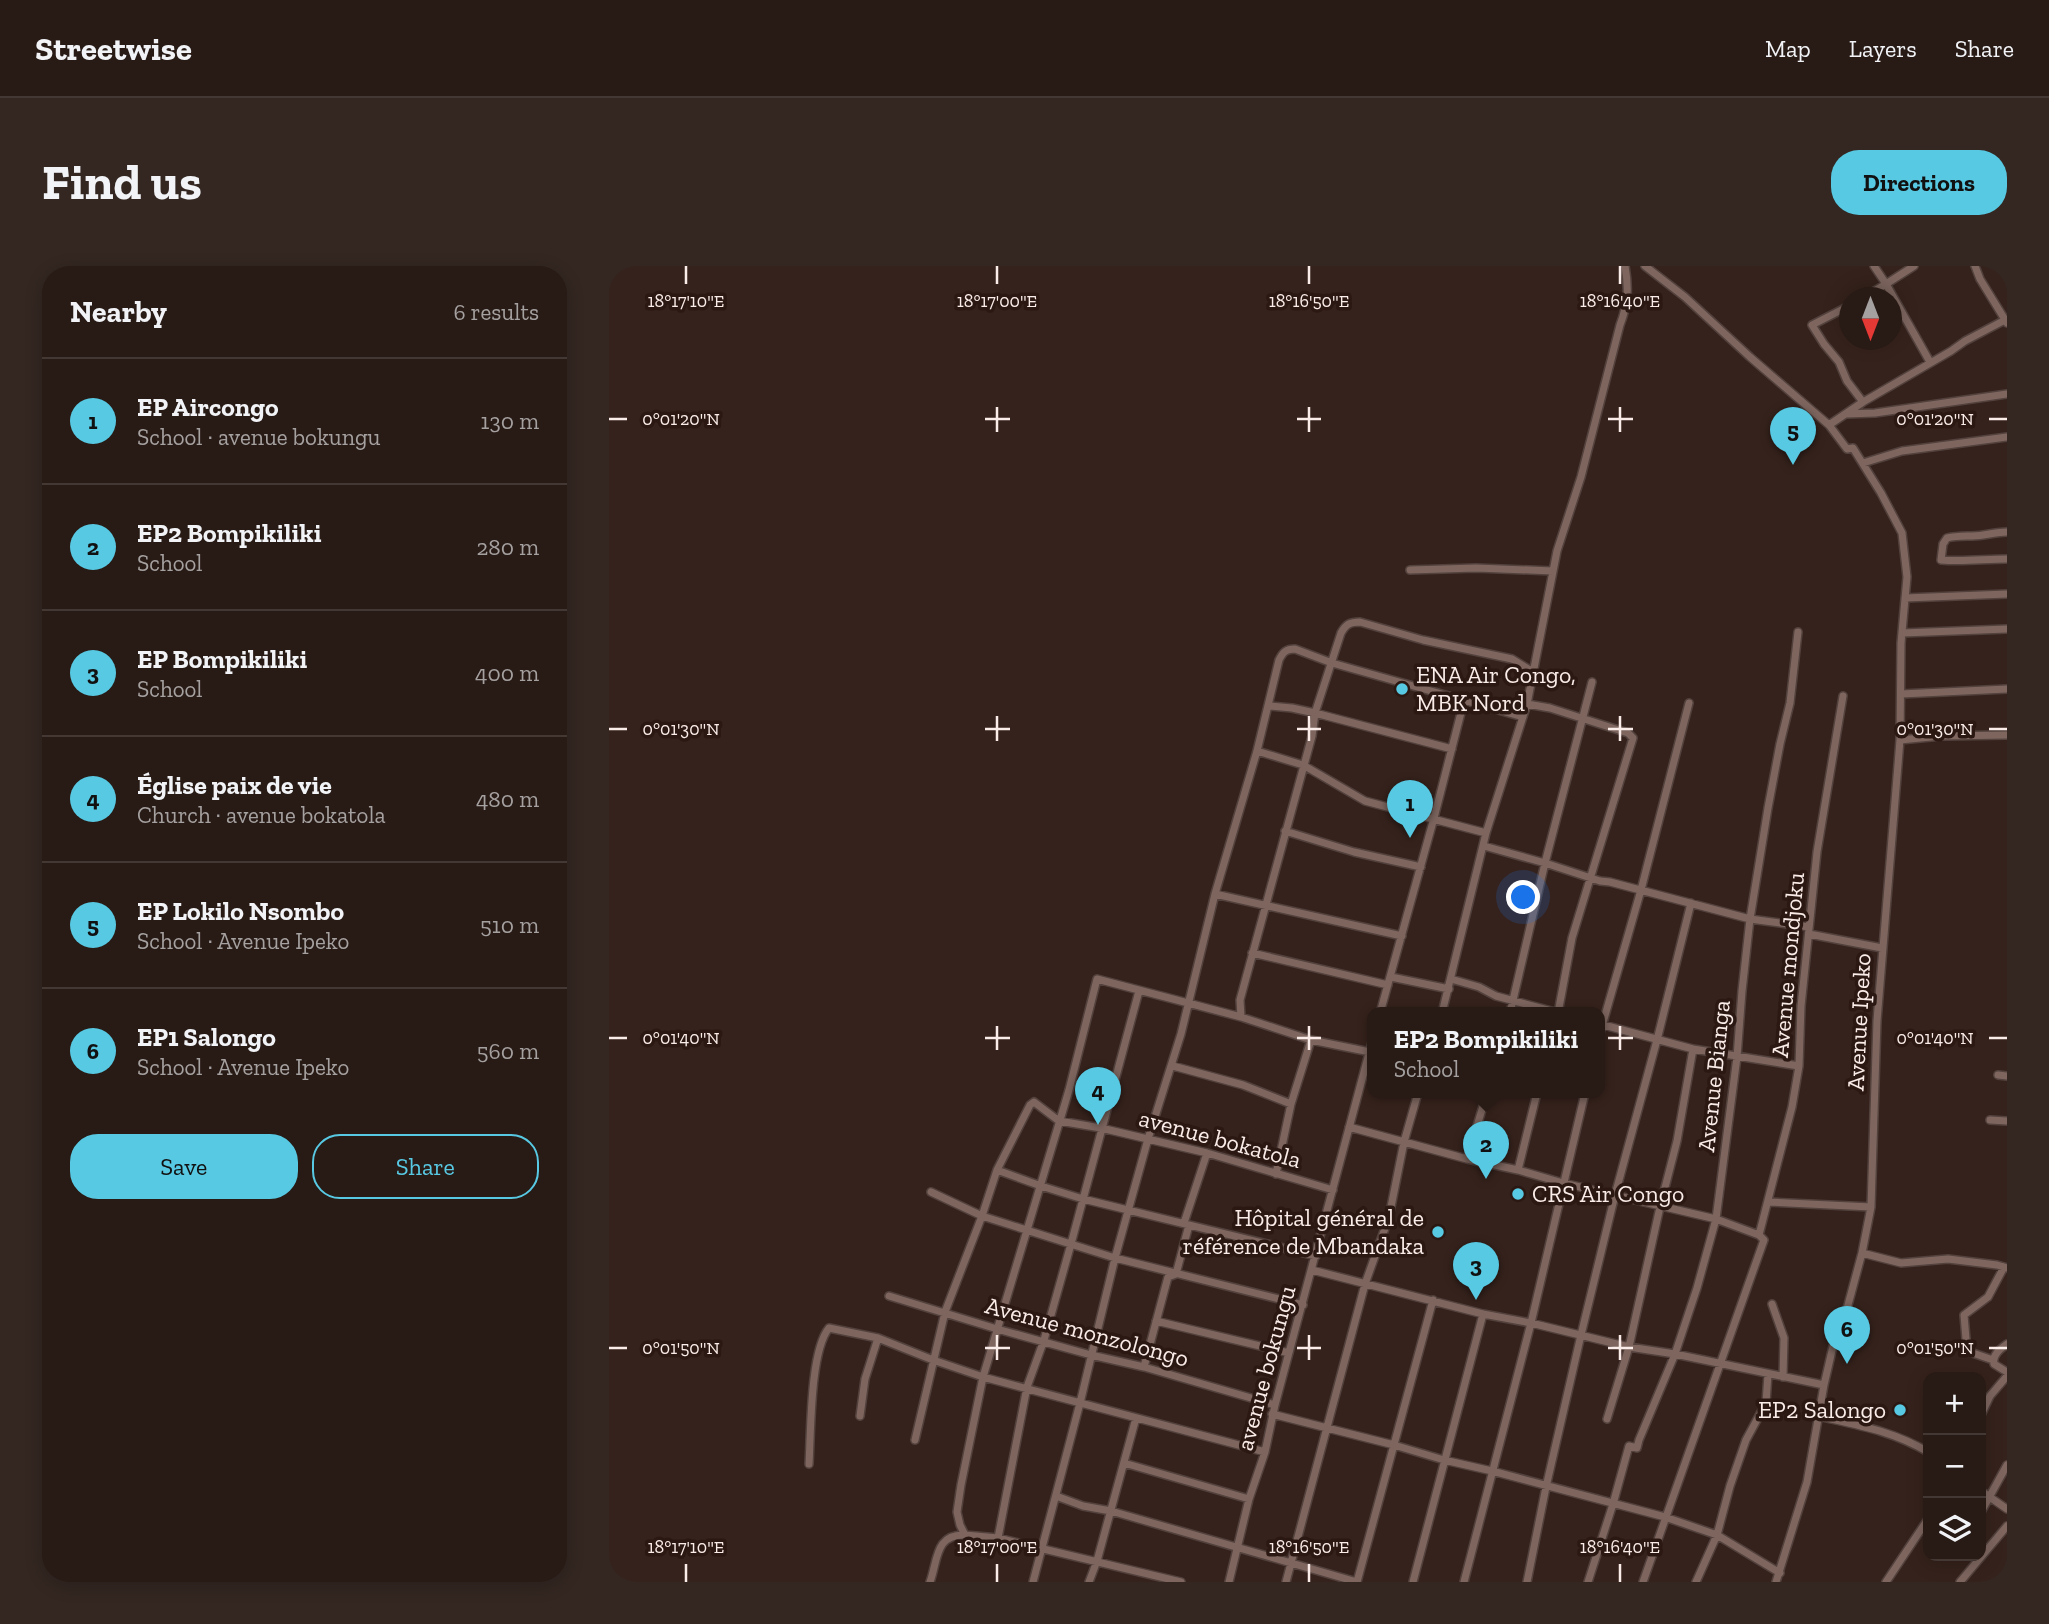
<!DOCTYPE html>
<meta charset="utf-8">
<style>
:root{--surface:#281a15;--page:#342722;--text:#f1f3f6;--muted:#a5a1a0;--line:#443834;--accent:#58c9e3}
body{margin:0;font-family:"Zilla Slab",serif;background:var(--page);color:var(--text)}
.controls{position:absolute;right:21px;bottom:21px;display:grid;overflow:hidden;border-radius:14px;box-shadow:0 4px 18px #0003}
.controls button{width:63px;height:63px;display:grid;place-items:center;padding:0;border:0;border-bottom:2px solid var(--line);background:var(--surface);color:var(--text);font:35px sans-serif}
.compass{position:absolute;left:1230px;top:21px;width:63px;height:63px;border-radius:50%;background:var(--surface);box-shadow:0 4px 18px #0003;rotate:180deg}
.you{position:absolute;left:915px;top:632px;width:24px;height:24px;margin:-18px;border:5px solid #fff;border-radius:50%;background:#1a73e8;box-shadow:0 0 0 10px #1a73e833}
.badge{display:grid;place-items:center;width:46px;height:46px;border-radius:50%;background:var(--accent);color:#111;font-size:23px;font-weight:700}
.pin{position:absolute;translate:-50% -58px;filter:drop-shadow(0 2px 4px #0008)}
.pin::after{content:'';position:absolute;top:37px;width:24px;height:21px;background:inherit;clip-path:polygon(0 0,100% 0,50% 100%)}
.popup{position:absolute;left:758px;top:741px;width:238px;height:91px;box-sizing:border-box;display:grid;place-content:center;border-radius:14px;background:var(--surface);filter:drop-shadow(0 2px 5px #0005);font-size:23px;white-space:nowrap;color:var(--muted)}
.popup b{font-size:26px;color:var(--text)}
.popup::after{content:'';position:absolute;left:50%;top:100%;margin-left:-14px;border:14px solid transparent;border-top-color:var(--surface)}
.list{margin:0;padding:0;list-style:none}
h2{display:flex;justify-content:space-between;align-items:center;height:91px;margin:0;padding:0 28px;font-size:30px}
h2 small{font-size:23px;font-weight:400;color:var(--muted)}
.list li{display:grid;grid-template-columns:46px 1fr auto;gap:21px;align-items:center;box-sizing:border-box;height:126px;padding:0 28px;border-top:2px solid var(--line)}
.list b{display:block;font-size:26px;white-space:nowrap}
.list p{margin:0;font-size:23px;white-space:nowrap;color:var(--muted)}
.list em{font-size:23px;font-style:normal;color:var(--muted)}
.actions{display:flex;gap:14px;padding:21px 28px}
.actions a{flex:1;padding:16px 0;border:2px solid var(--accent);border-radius:28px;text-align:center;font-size:24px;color:var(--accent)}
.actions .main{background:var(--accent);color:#111}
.icon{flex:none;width:38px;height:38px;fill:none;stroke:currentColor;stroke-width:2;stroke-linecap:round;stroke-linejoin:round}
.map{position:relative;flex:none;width:1398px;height:1316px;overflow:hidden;border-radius:28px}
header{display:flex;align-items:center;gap:42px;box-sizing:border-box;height:98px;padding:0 35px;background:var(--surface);border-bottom:2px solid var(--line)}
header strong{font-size:33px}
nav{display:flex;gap:38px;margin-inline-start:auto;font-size:24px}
.intro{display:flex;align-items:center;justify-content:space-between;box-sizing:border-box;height:168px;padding:0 42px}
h1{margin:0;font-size:49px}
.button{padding:18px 32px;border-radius:28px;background:var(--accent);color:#111;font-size:24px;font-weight:700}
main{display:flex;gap:42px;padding:0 42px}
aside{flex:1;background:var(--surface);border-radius:28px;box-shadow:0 4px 18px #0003}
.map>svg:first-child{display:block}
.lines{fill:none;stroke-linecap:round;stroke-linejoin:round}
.minor-casing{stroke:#52413d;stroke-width:10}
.minor{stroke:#7e665f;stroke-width:7}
.ticks{fill:none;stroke:#faece8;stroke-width:2.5}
.poi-dot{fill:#58c9e3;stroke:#2b1813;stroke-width:2.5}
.labels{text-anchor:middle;stroke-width:7;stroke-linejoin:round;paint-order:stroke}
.poi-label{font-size:24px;fill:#faece8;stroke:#2b1813;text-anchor:start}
.street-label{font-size:24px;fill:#faece8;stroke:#2b1813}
.ticks-label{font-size:18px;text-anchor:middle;fill:#faece8;stroke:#2b1813;stroke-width:7;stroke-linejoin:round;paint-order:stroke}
</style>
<header>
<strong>Streetwise</strong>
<nav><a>Map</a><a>Layers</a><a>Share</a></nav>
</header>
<div class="intro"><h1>Find us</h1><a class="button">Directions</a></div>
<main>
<aside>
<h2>Nearby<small>6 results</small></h2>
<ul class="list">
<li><span class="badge">1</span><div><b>EP Aircongo</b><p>School · avenue bokungu</p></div><em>130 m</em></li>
<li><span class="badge">2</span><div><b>EP2 Bompikiliki</b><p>School</p></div><em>280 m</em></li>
<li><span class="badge">3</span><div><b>EP Bompikiliki</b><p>School</p></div><em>400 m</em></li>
<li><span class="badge">4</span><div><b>Église paix de vie</b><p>Church · avenue bokatola</p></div><em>480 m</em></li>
<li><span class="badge">5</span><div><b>EP Lokilo Nsombo</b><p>School · Avenue Ipeko</p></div><em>510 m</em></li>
<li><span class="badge">6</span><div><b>EP1 Salongo</b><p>School · Avenue Ipeko</p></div><em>560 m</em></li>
</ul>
<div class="actions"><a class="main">Save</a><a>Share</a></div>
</aside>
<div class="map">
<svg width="1398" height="1316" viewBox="0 0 1398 1316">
<rect width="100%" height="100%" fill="#36221c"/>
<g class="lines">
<g class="minor-casing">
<path id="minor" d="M1036,0l40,31 65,60 79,68 18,24 6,-1 28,45 21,40 5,44 -6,66 -1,97 -23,281 -6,186 -9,46 -18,67 -10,22 -10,43 -17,97 -31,100
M1265,0l12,18 28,-18
M1366,0l5,13 27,44
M1254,32l23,-14 44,78
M1240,40l-37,19 12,19 15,18 8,19 16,21
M1237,148l29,-1 132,-19
M1220,159l34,-23 88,-51 14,-10 40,-21
M1254,197l39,-12 105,-14
M1398,266c-9,0 -16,2 -24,3 -13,2 -23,0 -36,3l-4,6 -2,16c22,2 44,-1 66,-1
M801,304l66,-2 77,3
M1296,332l102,-4
M1293,367l105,-4
M1292,428l106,-5
M918,438l23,4 78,25 5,5 -61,200 -14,75
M660,440l23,2 23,5 137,36
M1291,474l41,-4 66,-1
M648,485l46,14 62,36 121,32
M676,565l69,21 67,15
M875,580l61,17 55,18 10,1 140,37 59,8
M606,628l187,42
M1200,668l73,14
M643,687l136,32
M782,711l58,12
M842,713l28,8 17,9 63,17
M771,747l54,-195 30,-117
M833,747l44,-180 41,-129 30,-153 24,-74 39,-152c8,-21 9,-37 5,-59
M901,747l35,-150 47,-181
M632,751l-1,-17 72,-264 3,-23 26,-80c5,-9 9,-11 19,-11l63,18 89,19 21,13
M991,758l93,25 106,17
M991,767l41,-143 48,-187
M564,800l70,19 48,19
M1389,809l9,1
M1381,854l17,1
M740,861l118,32 51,11 45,13 153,36 43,16 5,5 -121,342
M858,893l20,-66
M388,904l44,16 42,13 233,57
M909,904l19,-77
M667,908l15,-70 20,-64
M322,926l51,24 15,-46 33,-65 4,-3 25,19 42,7 106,25 126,37
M1159,936l103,5
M575,957l23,-70
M1150,969l33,-128 7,-41 2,-60 16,-154 26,-156
M1253,987l39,10 47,-4 49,6 10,3
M703,1004l171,44 48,9 98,24 46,7 149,31
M280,1030l108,33 94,26 53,12 131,38
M1163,1038l12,34 -1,39
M547,1055l133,32
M269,1072l55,22 50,17 282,75
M1398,1078c-7,5 -15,11 -13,20l13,8
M1384,1094l-26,-9 -3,-36 24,-18 16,-30
M535,1101l24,-90 8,-3 13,-49
M663,1148l122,31 50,15 48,11 173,46 52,18 63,38
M1372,1149l9,-19 17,-20
M1209,1150c39,9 75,15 110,36
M998,1153l22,-72 31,-140 17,-66 16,-92
M306,1174l30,-128 37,-96 133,42 188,47
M515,1197l125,36
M200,1198c2,-33 1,-113 20,-136l49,10 -13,41 -5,37
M1372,1225l26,18
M447,1230l27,10 28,5 246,71
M1372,1246l26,-47
M389,1272l29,-151 17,-47 27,-96 68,-253
M321,1316c8,-22 5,-48 35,-47
M424,1316l47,-179 35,-145 33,-119 33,-105 34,-140 42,-143 22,-91c4,-8 7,-11 16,-11l37,14 191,54
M480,1316l8,-21 39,-143
M572,1316l-183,-44 -33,-3 -5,-10 -3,-13 4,-27 22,-108 86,-287 28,-111 144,38 70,23 59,12
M620,1316l20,-83 16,-47 10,-47 97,-363
M677,1316l79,-298 24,-67 15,-75 14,-49
M748,1316l76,-282
M804,1316l70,-268
M855,1316l67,-259 54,-230
M918,1316l19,-95 35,-152 34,-140 42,-155 34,-137
M979,1316l25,-78 16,-58 8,2 2,-8 36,-86 22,-66 19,-69 21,-162 5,-66 8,-72 18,-111 12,-64 10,-41 8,-71
M1087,1316l21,-47 13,-49 16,-46 20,-37 2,-29
M1277,1316l42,-63
M1351,1316l47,-56"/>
</g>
<use href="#minor" class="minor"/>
</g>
<path class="ticks" d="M77,0v18M388,0v18M700,0v18M1011,0v18M388,141v25M700,141v25M1011,141v25M0,153h18M376,153h25M688,153h24M999,153h25M1380,153h18M388,450v25M700,450v25M1011,450v25M0,463h18M376,463h25M688,463h24M999,463h25M1380,463h18M388,760v24M700,760v24M1011,760v24M0,772h18M376,772h25M688,772h24M999,772h25M1380,772h18M388,1069v25M700,1069v25M1011,1069v25M0,1082h18M376,1082h25M688,1082h24M999,1082h25M1380,1082h18M77,1298v18M388,1298v18M700,1298v18M1011,1298v18"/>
<g class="poi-dot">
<circle cx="793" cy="423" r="7"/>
<circle cx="909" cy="928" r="7"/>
<circle cx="829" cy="966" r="7"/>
<circle cx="1291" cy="1144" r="7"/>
</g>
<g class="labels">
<g class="poi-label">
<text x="807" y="417">ENA Air Congo,<tspan x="807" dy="28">MBK Nord</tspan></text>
<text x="923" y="936">CRS Air Congo</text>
<text x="815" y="960" text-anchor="end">Hôpital général de<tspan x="815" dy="28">référence de Mbandaka</tspan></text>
<text x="1277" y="1152" text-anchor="end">EP2 Salongo</text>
</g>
<g class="street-label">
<text transform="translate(1179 699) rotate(-85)" y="8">Avenue mondjoku</text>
<text transform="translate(1250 756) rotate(-87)" y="8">Avenue Ipeko</text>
<text transform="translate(1105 810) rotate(-84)" y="8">Avenue Bianga</text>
<text transform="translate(611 873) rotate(15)" y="8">avenue bokatola</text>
<text transform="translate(478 1066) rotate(15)" y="8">Avenue monzolongo</text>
<text transform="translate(657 1102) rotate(-75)" y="8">avenue bokungu</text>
</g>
</g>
<g class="ticks-label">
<text x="77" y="41">18°17'10"E</text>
<text x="388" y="41">18°17'00"E</text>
<text x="700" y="41">18°16'50"E</text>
<text x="1011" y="41">18°16'40"E</text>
<text x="1326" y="159">0°01'20"N</text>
<text x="72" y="159">0°01'20"N</text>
<text x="1326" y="469">0°01'30"N</text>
<text x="72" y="469">0°01'30"N</text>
<text x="1326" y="778">0°01'40"N</text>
<text x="72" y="778">0°01'40"N</text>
<text x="1326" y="1088">0°01'50"N</text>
<text x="72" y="1088">0°01'50"N</text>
<text x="77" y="1287">18°17'10"E</text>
<text x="388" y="1287">18°17'00"E</text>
<text x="700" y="1287">18°16'50"E</text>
<text x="1011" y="1287">18°16'40"E</text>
</g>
</svg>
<div class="controls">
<button>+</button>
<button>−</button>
<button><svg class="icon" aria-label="layers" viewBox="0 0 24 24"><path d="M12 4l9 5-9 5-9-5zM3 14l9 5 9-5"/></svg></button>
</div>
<svg class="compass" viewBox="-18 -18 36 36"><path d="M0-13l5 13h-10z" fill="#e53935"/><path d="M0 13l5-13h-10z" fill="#a5a1a0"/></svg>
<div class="you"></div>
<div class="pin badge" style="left:801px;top:572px">1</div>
<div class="pin badge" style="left:877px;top:913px">2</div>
<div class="popup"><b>EP2 Bompikiliki</b>School</div>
<div class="pin badge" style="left:867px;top:1034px">3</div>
<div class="pin badge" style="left:489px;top:859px">4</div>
<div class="pin badge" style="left:1184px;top:199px">5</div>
<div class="pin badge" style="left:1238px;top:1098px">6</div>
</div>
</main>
